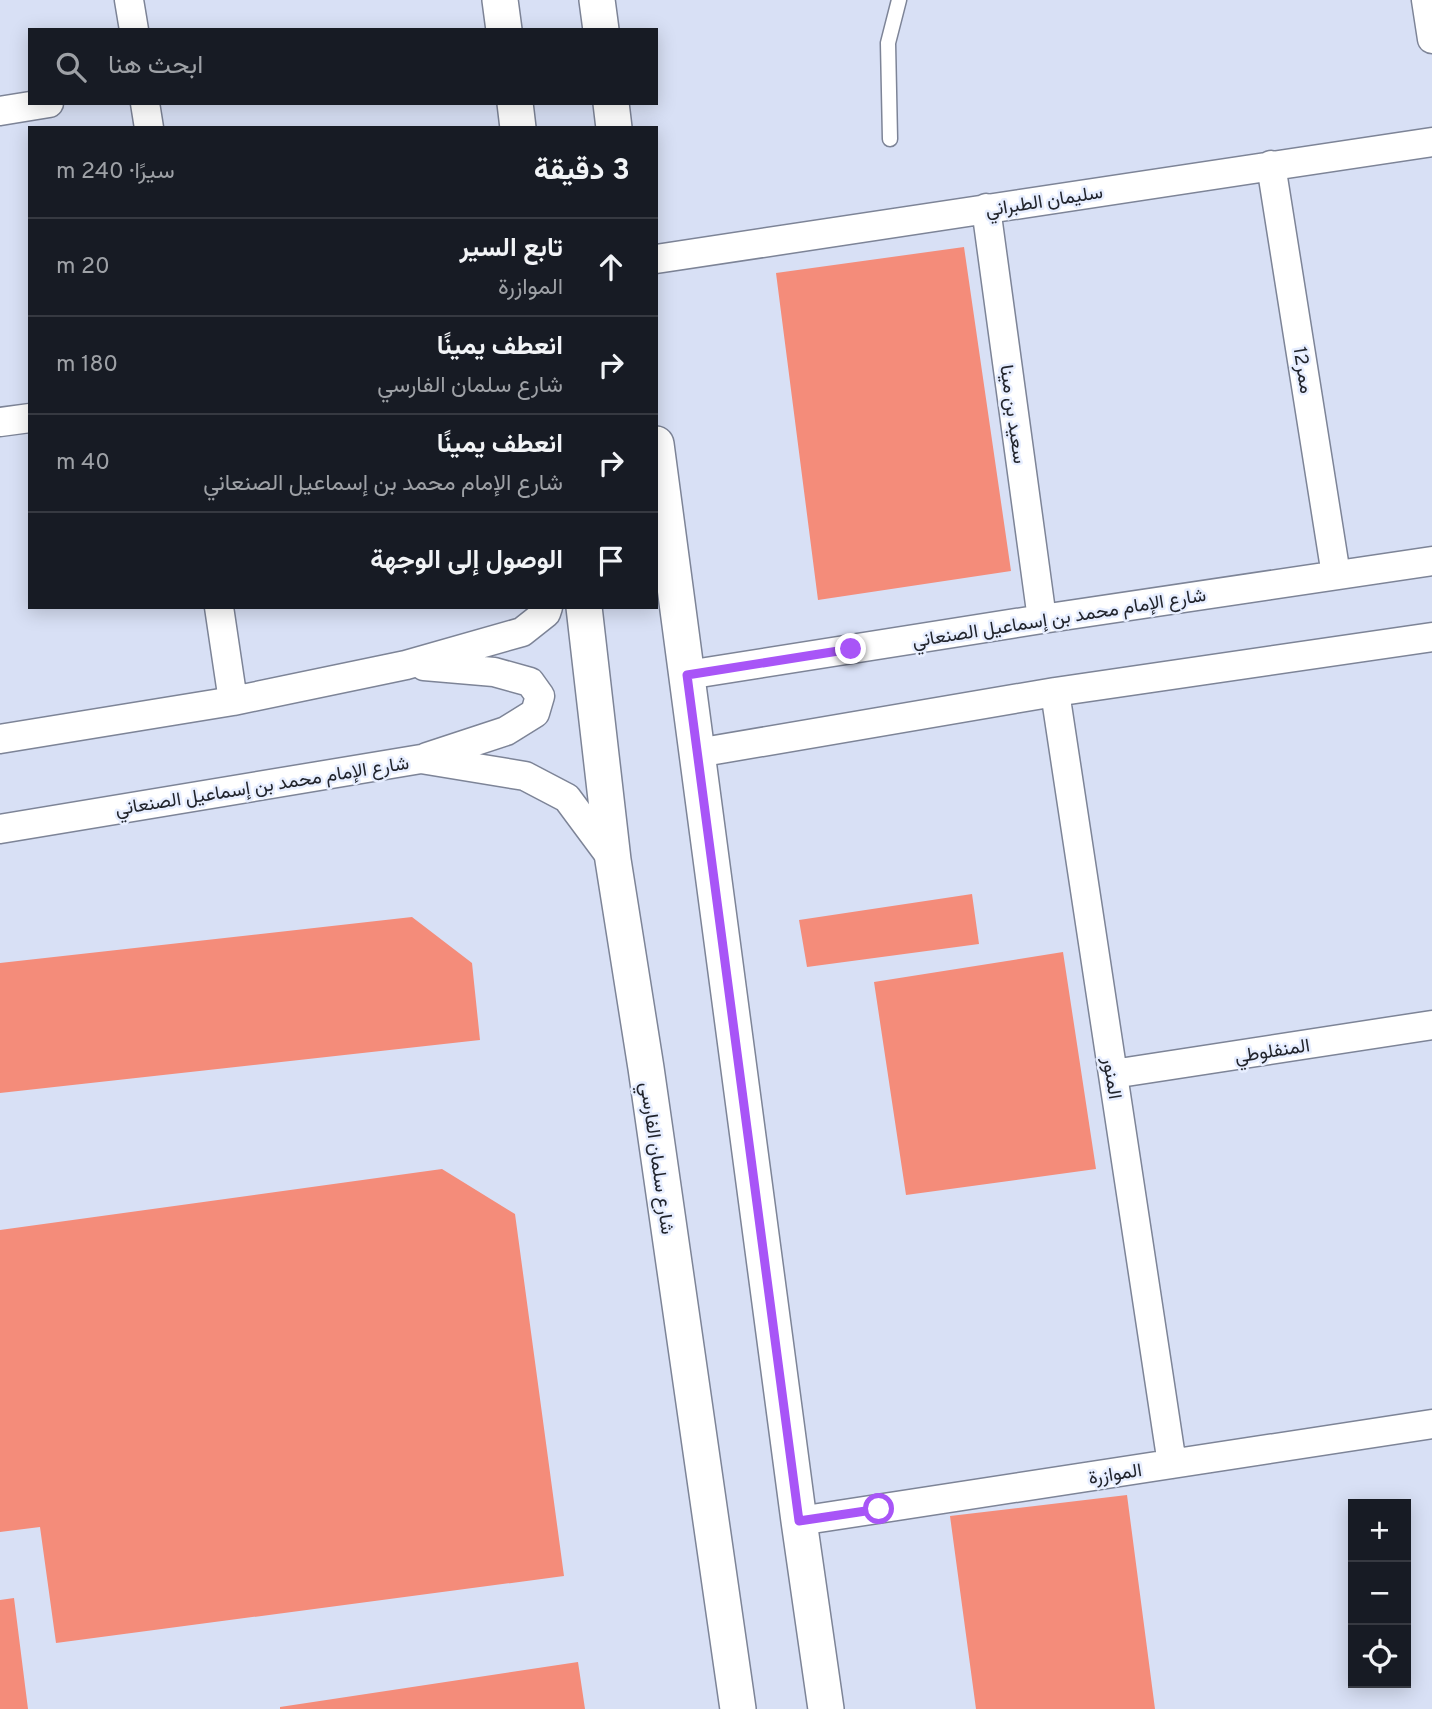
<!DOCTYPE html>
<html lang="ar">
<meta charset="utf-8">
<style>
:root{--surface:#171b24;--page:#242831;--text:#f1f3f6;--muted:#9ea1a6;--line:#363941}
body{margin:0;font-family:Overpass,Vazirmatn,sans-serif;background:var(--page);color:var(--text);direction:rtl}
.controls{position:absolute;right:21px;bottom:21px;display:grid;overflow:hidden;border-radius:0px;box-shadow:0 4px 18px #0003}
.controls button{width:63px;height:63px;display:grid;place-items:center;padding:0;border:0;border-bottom:2px solid var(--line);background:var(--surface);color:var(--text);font:35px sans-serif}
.stop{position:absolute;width:21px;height:21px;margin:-16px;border:5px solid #a855f7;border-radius:50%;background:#fff}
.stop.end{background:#a855f7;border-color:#fff;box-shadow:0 2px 7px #0008}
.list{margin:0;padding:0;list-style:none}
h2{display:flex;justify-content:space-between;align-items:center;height:91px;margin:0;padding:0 28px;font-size:30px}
h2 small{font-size:23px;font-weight:400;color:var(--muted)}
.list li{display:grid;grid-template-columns:46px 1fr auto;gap:21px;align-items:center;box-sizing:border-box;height:98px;padding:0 28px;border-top:2px solid var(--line)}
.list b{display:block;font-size:26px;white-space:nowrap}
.list p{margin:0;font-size:23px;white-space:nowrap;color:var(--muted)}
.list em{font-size:23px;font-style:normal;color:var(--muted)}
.icon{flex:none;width:38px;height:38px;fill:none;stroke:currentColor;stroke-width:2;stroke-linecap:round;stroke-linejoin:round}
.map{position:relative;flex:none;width:1432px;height:1709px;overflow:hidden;direction:ltr}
.search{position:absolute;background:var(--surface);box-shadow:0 4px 18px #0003;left:28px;top:28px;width:630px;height:77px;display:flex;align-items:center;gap:18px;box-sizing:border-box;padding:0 24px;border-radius:0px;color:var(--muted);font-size:26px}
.panel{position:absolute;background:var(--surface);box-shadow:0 4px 18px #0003;left:28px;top:126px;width:630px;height:483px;border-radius:0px;direction:rtl}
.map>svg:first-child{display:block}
.building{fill:#f48c7a}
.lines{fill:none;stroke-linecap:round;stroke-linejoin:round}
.service-casing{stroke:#7d8497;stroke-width:17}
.minor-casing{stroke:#7d8497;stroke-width:31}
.tertiary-casing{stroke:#7d8497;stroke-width:38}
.service{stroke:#fff;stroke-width:14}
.minor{stroke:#fff;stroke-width:28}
.tertiary{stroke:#fff;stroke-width:35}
.route{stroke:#a855f7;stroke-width:9}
.labels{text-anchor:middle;stroke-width:5;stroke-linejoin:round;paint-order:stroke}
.street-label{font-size:19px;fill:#21242c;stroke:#e7eeff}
</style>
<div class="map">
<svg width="1432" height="1709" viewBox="0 0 1432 1709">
<rect width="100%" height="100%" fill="#d8e0f5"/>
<path class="building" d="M964,247l47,324 -193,29 -42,-327z
M972,894l7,50 -172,23 -8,-47z
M412,917l60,46 8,77 -480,53v-130z
M1063,952l33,217 -190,26 -32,-213z
M442,1169l73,45 49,362 -508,67 -16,-116 -40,5v-302z
M1127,1495l28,214h-179l-26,-193z
M14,1598l14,111h-28v-109z
M578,1662l7,47h-305v-2z"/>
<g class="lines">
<g class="service-casing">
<path id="service" d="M890,139l-2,-96 11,-43"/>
</g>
<g class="minor-casing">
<path id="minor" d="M129,0l5,30
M1426,0l6,39
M145,103l4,25
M0,111l49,-8
M1271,165l65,410
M986,208l56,411
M656,259l776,-117
M0,422l30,-4
M219,607l14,94
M424,666l70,6 36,10 10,14 -5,17 -29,18 -79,26
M687,675l355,-56 390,-58
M1055,692l117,772
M0,739l233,-38 173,-36 116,-33 24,-19 2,-6
M697,753l358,-61 377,-55
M0,829l421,-70 104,17 42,22 46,62
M1113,1074l319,-49
M799,1521l633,-97"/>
</g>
<g class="tertiary-casing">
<path id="tertiary" d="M500,0l4,30
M597,0l4,30
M515,103l3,25
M611,103l3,25
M656,444l143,1077 27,188
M584,607l29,253 33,208 92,641"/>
</g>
<use href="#service" class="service"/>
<use href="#minor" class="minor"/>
<use href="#tertiary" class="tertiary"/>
</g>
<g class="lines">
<path class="route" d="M851,649l-164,26 112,846 80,-12"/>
</g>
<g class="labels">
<g class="street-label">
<text transform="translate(1044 200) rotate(-9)" y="7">سليمان الطبراني</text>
<text transform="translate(1304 370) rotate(81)" y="7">ممر12</text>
<text transform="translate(1014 414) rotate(82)" y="7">سعيد بن مينا</text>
<text transform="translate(1059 617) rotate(-9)" y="7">شارع الإمام محمد بن إسماعيل الصنعاني</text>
<text transform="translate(262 785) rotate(-9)" y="7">شارع الإمام محمد بن إسماعيل الصنعاني</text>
<text transform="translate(1272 1050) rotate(-9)" y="7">المنفلوطي</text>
<text transform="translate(1113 1078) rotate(81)" y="7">المنور</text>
<text transform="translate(658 1158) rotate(82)" y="7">شارع سلمان الفارسي</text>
<text transform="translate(1115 1473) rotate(-9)" y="7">الموازرة</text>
</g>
</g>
</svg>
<div class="controls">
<button>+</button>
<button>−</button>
<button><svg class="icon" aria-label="locate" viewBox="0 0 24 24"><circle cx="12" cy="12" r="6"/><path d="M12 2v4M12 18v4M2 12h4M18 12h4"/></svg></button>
</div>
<div class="stop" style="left:879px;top:1509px"></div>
<div class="stop end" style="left:851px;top:649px"></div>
<div class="search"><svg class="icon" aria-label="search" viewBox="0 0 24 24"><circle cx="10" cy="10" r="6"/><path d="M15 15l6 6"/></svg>ابحث هنا</div>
<section class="panel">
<h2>3 دقيقة<small>سيرًا · 240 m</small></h2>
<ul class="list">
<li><svg class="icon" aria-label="ahead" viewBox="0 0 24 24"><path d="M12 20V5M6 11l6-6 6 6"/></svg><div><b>تابع السير</b><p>الموازرة</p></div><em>20 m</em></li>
<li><svg class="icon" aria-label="right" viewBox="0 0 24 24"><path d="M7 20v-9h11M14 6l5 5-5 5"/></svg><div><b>انعطف يمينًا</b><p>شارع سلمان الفارسي</p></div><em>180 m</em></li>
<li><svg class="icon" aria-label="right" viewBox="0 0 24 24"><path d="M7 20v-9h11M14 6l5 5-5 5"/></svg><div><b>انعطف يمينًا</b><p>شارع الإمام محمد بن إسماعيل الصنعاني</p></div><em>40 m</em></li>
<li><svg class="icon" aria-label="arrive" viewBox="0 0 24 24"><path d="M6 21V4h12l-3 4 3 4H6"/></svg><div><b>الوصول إلى الوجهة</b></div></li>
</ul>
</section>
</div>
